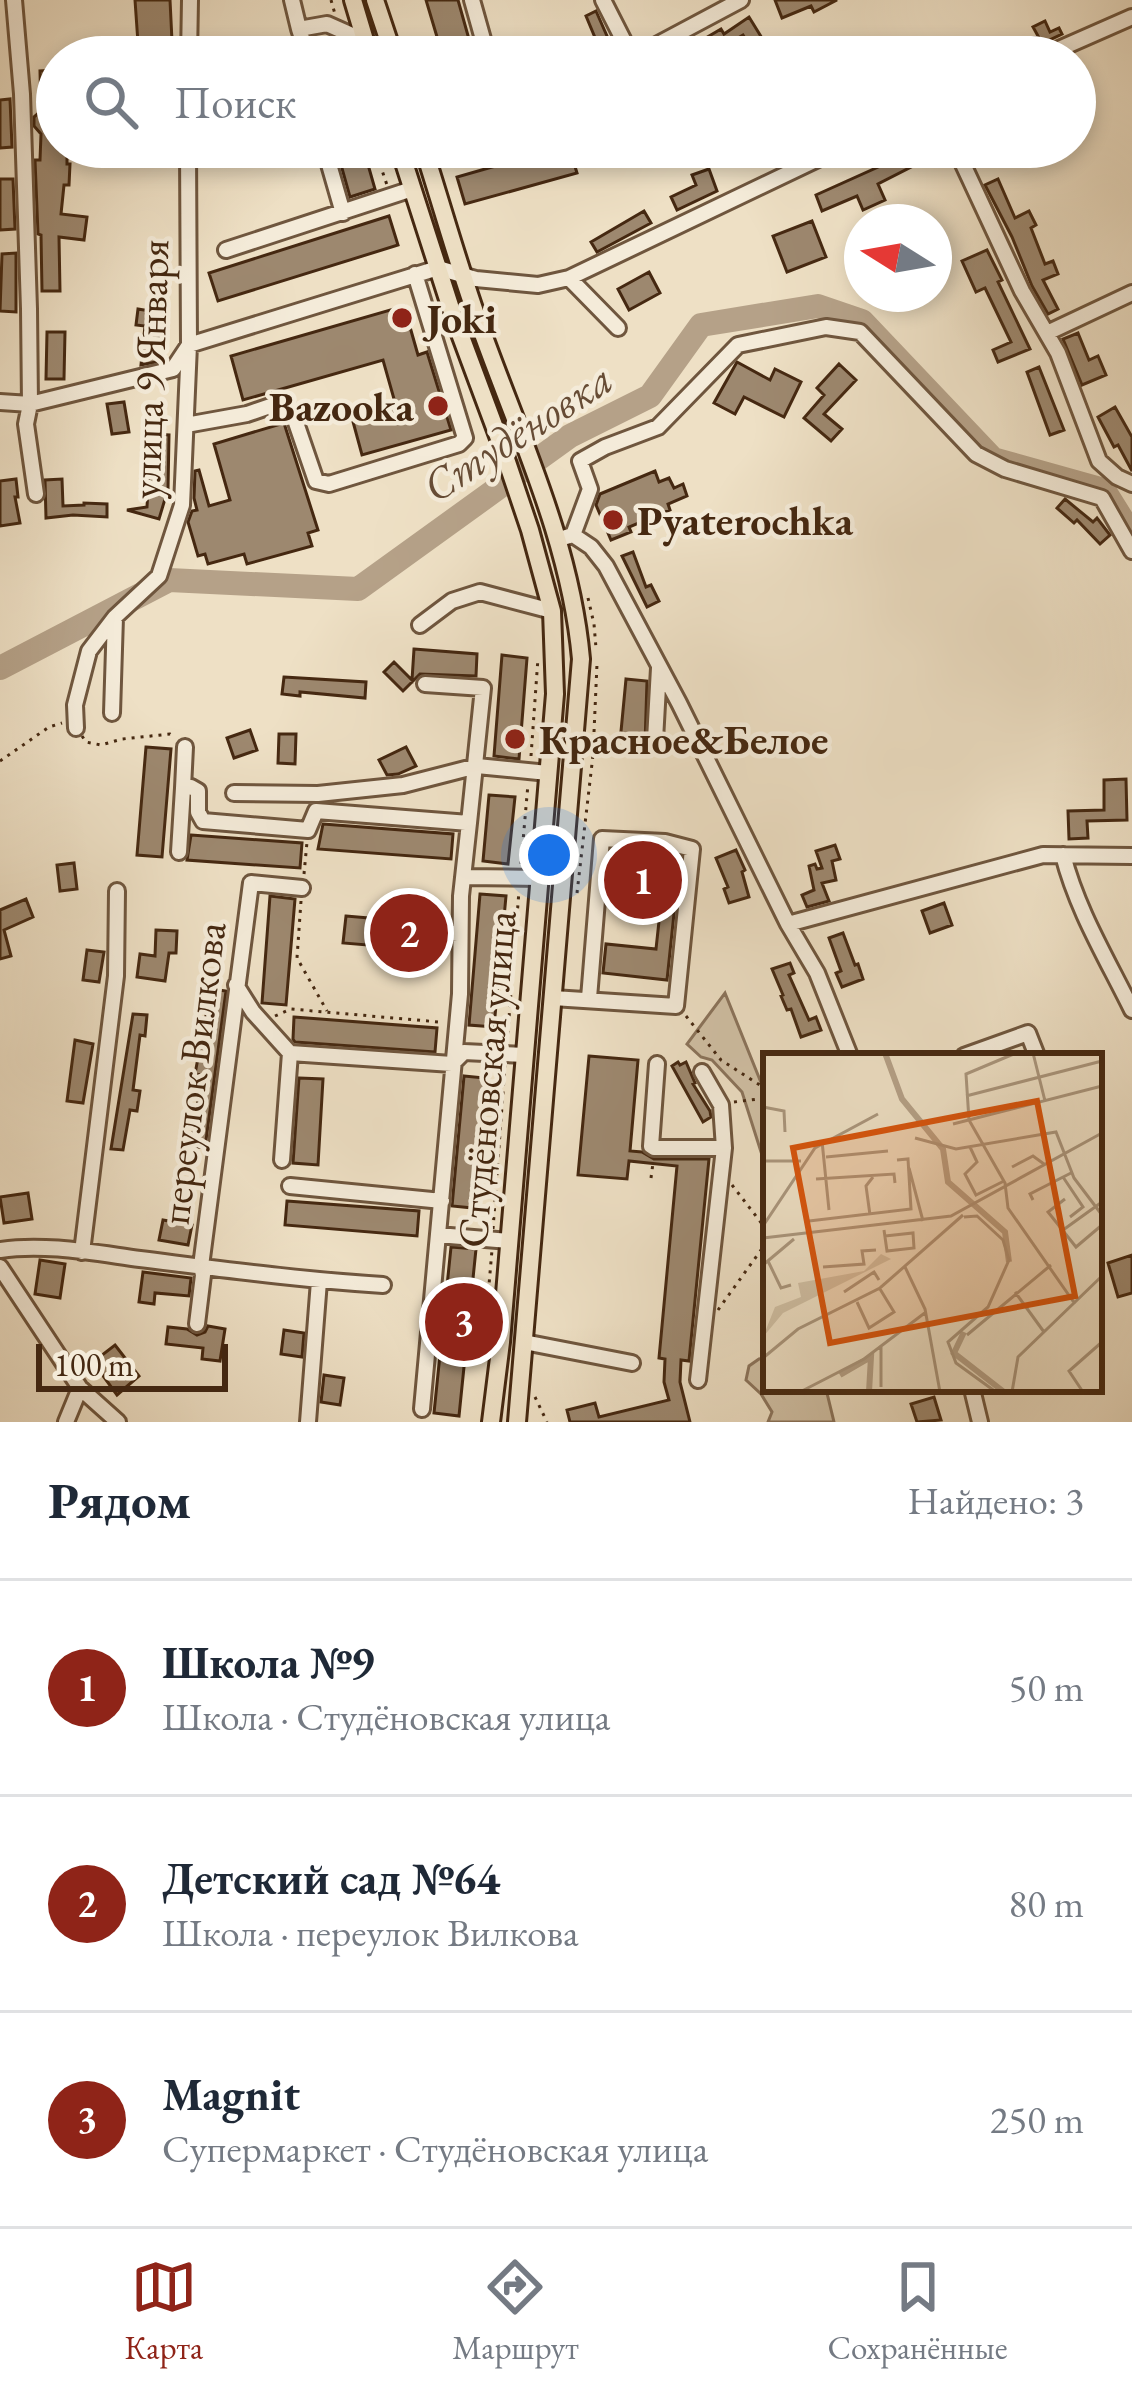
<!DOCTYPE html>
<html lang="ru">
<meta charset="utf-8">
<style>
:root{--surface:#fff;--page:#f6f6f7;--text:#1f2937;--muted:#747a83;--line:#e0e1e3;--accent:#8f2418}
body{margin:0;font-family:"EB Garamond",serif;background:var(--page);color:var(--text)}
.compass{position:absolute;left:844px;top:204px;width:108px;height:108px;border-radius:50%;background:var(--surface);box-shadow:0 6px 18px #0003;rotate:281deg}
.scale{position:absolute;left:36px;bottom:30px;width:192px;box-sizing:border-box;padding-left:12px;border:6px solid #452811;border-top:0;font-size:33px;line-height:42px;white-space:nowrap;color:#452811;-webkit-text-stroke:9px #f4ebd9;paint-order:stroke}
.you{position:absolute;left:549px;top:855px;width:42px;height:42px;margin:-30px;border:9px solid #fff;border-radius:50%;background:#1a73e8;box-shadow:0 0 0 18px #1a73e833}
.badge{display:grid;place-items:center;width:78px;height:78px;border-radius:50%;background:var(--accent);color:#fff;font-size:39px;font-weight:700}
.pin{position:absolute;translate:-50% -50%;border:6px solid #fff;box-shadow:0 3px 12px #0006}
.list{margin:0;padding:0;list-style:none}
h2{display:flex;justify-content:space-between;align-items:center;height:156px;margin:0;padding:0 48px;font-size:51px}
h2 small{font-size:39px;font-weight:400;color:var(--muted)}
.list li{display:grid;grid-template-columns:78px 1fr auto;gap:36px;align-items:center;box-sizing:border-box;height:216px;padding:0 48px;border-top:3px solid var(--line)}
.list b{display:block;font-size:45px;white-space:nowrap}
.list p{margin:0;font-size:39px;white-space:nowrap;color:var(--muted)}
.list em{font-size:39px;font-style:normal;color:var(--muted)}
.icon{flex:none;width:66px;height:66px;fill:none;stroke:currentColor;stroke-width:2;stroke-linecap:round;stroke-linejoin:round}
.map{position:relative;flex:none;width:1132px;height:1422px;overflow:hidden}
.search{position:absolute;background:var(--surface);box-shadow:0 6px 18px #0003;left:36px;right:36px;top:36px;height:132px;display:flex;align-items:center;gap:30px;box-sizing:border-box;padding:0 42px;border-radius:66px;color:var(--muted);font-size:45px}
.sheet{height:804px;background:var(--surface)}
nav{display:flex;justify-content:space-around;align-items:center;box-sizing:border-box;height:168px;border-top:3px solid var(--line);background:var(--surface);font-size:33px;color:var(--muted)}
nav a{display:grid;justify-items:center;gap:6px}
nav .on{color:var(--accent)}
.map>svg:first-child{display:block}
.green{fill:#d1c1a6;stroke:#8b745c;stroke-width:3}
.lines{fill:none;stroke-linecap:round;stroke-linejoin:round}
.river{stroke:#b5a188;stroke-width:24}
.building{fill:#9d886f;stroke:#452811;stroke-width:3}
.minor-casing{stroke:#6f563e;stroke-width:20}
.major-casing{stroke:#452811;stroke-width:22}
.path{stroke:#452811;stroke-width:3;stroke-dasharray:3 6;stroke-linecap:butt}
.minor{stroke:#f4ebd9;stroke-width:14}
.major{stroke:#eee0c5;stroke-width:16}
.poi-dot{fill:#8f2418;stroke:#f4ebd9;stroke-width:4.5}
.labels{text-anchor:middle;stroke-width:9;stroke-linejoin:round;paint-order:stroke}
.poi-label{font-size:42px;font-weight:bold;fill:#452811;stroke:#f4ebd9;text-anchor:start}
.street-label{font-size:42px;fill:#452811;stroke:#f4ebd9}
.water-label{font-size:45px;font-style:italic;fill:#674c35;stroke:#f4ebd9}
.inset-river{fill:none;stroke:#b5a188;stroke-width:6}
.inset-road{fill:none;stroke:#aa967d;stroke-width:3}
.view{fill:#d8540c;fill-opacity:0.15;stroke:#d8540c;stroke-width:6}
.inset-edge{fill:none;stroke:#452811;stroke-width:6}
</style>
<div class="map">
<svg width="1132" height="1422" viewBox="0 0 1132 1422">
<rect width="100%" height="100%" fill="#eee0c5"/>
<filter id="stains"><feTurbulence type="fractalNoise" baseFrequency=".00167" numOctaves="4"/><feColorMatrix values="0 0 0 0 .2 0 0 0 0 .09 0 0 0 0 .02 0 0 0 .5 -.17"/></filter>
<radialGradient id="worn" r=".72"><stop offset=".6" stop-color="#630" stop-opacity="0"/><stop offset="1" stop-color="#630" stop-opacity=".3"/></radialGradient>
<path class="green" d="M725,993l41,102v95l-4,-35 -20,-63 -30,-32 -11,-3 -14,-13z
M766,1358v31h60l8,33h-66l4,-10 -11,-18 -15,-14 3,-14 10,-7z"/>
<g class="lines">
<path class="river" d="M0,668l169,-88 189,9 212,-153 80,-40 51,-71 117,-19 44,15 131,138 111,31 28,45"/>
</g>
<path class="building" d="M135,0h35l2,41 -34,2z
M426,0h32l16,57h-31z
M775,0h62l-23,12 -3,-6 -29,12z
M596,11l18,41 -12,5h-8l-5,-14 7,-3 -10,-24z
M749,17l16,26 -12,8 -10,-16 -30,18 -9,-14 17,-10 3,5z
M1045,21l5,11 9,-4 3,6 -27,13 -5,7 -20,3 -3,-9 31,-12 -5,-9z
M53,70l1,27h3v50h10v17h3l-1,21h-5l-3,29 26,3 -3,23 -25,-3 1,54h-18l-1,-56 -3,-1 -3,-74h5l1,-26 -7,-8v-9l7,-6 -1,-40z
M10,99l2,48 -12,1v-48z
M336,147h27l12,42 -25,8z
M562,147h7l8,26 -112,31 -8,-27z
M905,155l6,12 -33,17 7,16 -22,10 -6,-14 -35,15 -6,-16z
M709,169l8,22 -40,19 -6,-13 25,-12 -4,-10z
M0,179h13l2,50 -15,1z
M998,179l17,39 14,-7 7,14 -5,3 14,36 8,-3 5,13 -15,6 15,29 -10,5 -16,-28 -20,-49 -27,-52z
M644,211l7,12 -54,29 -6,-10z
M389,216l9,29 -180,56 -9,-28z
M812,221l14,36 -39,15 -14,-36z
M987,250l15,30 -4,2 32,67 -32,13 -5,-12 18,-8 -26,-54 -9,4 -14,-31z
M16,253v59l-16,-1 2,-57z
M649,272l11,21 -31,17 -11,-21z
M404,306l14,49 9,-3 24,78 -89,25 -10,-37 44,-12 -13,-46 -140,40 -12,-44z
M138,309l24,4 -6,49 -15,3 4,-39 -9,-1z
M47,332h18l-1,47h-18z
M1078,333l11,27 9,-4 8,19 -24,10 -19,-46z
M737,362l33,18 5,-11 26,13 -17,35 -40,-20 -9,17 -21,-11z
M839,364l17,16 -32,34 18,15 -11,12 -27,-23 20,-23 -7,-7z
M1039,367l25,63 -14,5 -23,-63z
M124,402l5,30 -17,2 -5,-30z
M1115,407l17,30v34l-14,-26 -4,2 -16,-30z
M284,423l34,107 -10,3 4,13 -65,18 -3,-10 -36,10 -3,-10 -7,2 -10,-34 4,-11 5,-1 -3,-12 1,-27 4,-1 10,36 21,-6 -16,-56z
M151,434l18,1 -1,54 -9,30 -32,-9 20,-3z
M655,471l4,11 10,-4 5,10 9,-4 4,12 -19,8 2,6 -41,17 2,5 -20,8 -15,-35 4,-11z
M16,479l2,18h-3l5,26 -20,3v-45z
M62,479l1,27 21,-1v-2l23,1v13l-34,-2 -27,3 -1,-38z
M1065,499l28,23 4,-4 13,17 -10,9 -23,-24 -3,3 -17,-15z
M633,552l13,35 5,-2 8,16 -12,6 -25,-51z
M414,649l63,5 -1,22 -56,-2 -17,17 -19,-19 10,-10 18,18z
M502,655l25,3 -8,101 -25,-3z
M284,677l82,5 -1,16 -65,-6v4l-18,-2z
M626,679l21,2 -2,63 -25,-2z
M250,730l7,20 -23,8 -7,-20z
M279,734h17l-1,30 -17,-1z
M146,747l25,2 -9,108 -25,-2z
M406,747l10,19 -18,8 -11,1 -8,-15z
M1126,779l1,41 -40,1 1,17 -19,1 -1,-28 36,-1v-30z
M489,795l26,2 -7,67 -25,-3z
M323,824l130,10 -2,25 -133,-10z
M191,835l111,8 -2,25 -113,-8z
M835,845l5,14 -8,2 4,19 -14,3 7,18 -22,6 -5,-12 12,-5 -5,-24 6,-2 2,5 5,-1 -6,-17z
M736,850l9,20 -3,2 7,25 -20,6 -5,-14 4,-2 -12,-29z
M623,851l40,2 17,4 -13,123 -64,-7 3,-29 50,5 9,-83 -43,-6z
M74,863l3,26 -17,2 -3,-26z
M480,894l26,2 -12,131 -25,-2z
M270,896l25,3 -9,106 -24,-2z
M26,899l7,18 -29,13 7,26 -11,3v-49z
M944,903l8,22 -22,8 -8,-22z
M346,916l81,7 -4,8 5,9 -1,10 -84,-7z
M156,930l21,1 -1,22h-7l-4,28 -28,-4 3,-23 15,2z
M843,933l12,32 3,-1 5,15 -21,8 -6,-14 5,-2 -12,-33z
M87,950l17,2 -5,30 -16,-2z
M790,963l4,10 -5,2 20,45 7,-3 5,13 -20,7 -10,-28 -4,1 -6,-14 2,-1 -11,-26z
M211,989l15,2 -21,157 -14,-2 11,-71 -7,-1z
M133,1014l14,1 -2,21 -5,-1 -7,55 7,1 -3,20 -7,-1 -7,40 -12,-1z
M294,1017l143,11 -2,24 -140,-10 -2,-3z
M75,1040l18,4 -10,59 -16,-2z
M589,1056l49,4 -8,91 12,1 12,7h55l-20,202 -8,-1 -1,22 10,40h-120l-3,-12 28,-7 4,14 70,-17 -5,-18 1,-23 -6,-1 18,-192 -48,-5 -2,18 -49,-4z
M678,1062l2,3 6,-3 9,21 -2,1 17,27 1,6 -8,5 -31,-56z
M464,1076l21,2 -5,51 16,2 -2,21h-16l-5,56 -21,-2z
M299,1078l24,1 -5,86 -25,-2z
M28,1193l4,26 -28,4 -4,-26z
M287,1201l132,10 -2,25 -132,-11z
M163,1220l29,5 -4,20 -29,-5z
M451,1247l25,2 -17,167 -25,-3z
M1132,1255v38l-14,4 -10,-34z
M40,1260l25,4 -5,34 -25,-4z
M143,1272l48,6 -2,18 -34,-3 -1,11 -15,-2z
M208,1326l17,3 -5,32 -18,-2 1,-11 -37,-4 2,-17 19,2 10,6 8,-3z
M284,1330l20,3 -2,24 -21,-3z
M115,1345l24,31 -22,19 -24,-33z
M324,1375l20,3 -4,27 -19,-3z
M934,1397l7,23 -24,2 -6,-18z"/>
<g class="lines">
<g class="minor-casing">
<path id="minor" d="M14,0l8,94 7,215 1,95 -4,20 10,70
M292,0l7,29
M472,0l16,57
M603,0l29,57
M189,57l1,-57
M308,57l-9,-28 28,-5 27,12
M327,57l17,-5 10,-16 6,-2
M634,57l107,-57
M1041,57l91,-40
M324,147l19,66
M955,147l67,144 36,62 41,108 18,16 15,7
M226,250l186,-61
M569,278l49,50
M1047,333l85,-40
M0,402l30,2 143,-35 16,-24 249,-77 38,11 62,6 31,-7 274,-131
M186,425l61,-11 29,-10 16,7 24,70 13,3 130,-40 6,-6 -50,-164
M573,535l17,-46 -10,-28 25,-14 53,-20 80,-82 88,-18 34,5 116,122 29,15 97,29 30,53
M566,537l7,-2 18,12 15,19 73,137 109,221 29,49 33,83
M420,625l32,-24 28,-9 72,19
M425,684l58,4 -14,135
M112,713l3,-96
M76,728l-1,-23 14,-54 26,-34 44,-41 23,-71 7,-160 -1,-198
M655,740l4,-72
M183,788l2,-41
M234,793l84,1 85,-9 74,-19 71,7
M179,852l4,-64 8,-1 7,4v21l5,9 105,9 8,-19 153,12 -8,73 -1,98 -38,415
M1063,855c14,55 44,104 69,155
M463,877l76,1
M788,924l255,-69 89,1
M434,931l26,3
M236,985l17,27 37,41 162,11 12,-12 61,3
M553,998l123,8 16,-157 -27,-7 -63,-3 -13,159
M964,1056l64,-23 9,23
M657,1064l-6,82 3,2h70l-26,232
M702,1072l19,33 3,43
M282,1160l8,-107
M290,1186l152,15
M438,1235l71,6
M0,1250c45,-7 95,3 140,9 81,10 162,21 243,26
M82,1252l34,-276 1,-85
M0,1267l80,121 38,34
M197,1324l6,-49 -2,-9 50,-383 51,5
M524,1342l108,21
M972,1389l8,33
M66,1422l14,-34
M308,1422l11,-141"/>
</g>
<g class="major-casing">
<path id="major" d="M353,0l17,57
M375,0l19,57
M399,147l54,168 48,129 29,86 22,81 3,83 -54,648 -10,80
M423,147c17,53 32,106 50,159 40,117 97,229 108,353l-64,763"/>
</g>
<path class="path" d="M331,0l4,14
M374,147l13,38
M588,598l6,26 2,24
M82,736l4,6 15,3 21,-6 48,-5 5,4
M531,756l7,-98
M0,761l49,-34 13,-4
M521,864l7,-80
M304,874l3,-32
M577,893l16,-138 4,-91
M301,901l-4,57 30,53
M275,1016l16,-7 148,13
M686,1016l35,44 45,29
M507,1043l12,-152
M734,1102l32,-4
M651,1178l2,-15
M732,1185l34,44
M493,1229l12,-164
M718,1310l48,-67
M483,1354l9,-104
M535,1397l12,25"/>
<use href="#minor" class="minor"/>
<use href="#major" class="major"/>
</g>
<g class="poi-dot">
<circle cx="402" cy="318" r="12"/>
<circle cx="438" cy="406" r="12"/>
<circle cx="613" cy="520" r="12"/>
<circle cx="515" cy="739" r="12"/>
</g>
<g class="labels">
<g class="poi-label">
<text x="426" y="333">Joki</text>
<text x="414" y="421" text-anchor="end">Bazooka</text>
<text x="637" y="535">Pyaterochka</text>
<text x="539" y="754">Красное&amp;Белое</text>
</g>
<g class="street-label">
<text transform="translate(149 369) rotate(-88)" y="15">улица 9 Января</text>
<text transform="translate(192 1073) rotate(-83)" y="15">переулок Вилкова</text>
<text transform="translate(486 1079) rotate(-85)" y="15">Студёновская улица</text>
</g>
<g class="water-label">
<text transform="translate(517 432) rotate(-33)" y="16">Студёновка</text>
</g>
</g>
<g transform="translate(763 1053)">
<rect width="339" height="339" fill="#eee0c5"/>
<path d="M118,201l10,5 -108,54 -20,24 12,-30 26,-10 -3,-14 66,-12z" fill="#d1c1a6"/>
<path class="inset-river" d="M122,0l17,46 41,50 5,33 57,50 4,30M201,279l-10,21 50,39M77,322l31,-18 -2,35"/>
<path class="inset-road" d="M253,0l-50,21 3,46 36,63 3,25 67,96M270,0l12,48M203,43l136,-35M0,54l21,4 1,21M190,71l149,-38M152,85l41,11 100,-17 18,46 28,37M59,88l7,69M207,94l7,15 -12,12 11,21 28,-14M63,104l62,-6M0,108h38M249,114l21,-11 11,8M146,115l14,53M300,124l20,30 -13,10M53,126l78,-5 1,9M302,146l-17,13 28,35 26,-22M270,147l-3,-6 41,-21M107,162l-4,-29 7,-9M201,164l13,-1 26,24 6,20 -21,47 -40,35 8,21 40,29M46,168l102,-12 -3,-50 -11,1M0,173l52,-78 63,-34M121,177l3,21 27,-3 -1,-15 -28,3M300,177l39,-28M0,185l188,-22 151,-83M5,208l13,27 10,-3M0,212l31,-26M60,214l41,-3 -2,-13 14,-1M142,214l20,42 15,83M81,239l30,-20 5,8M252,239l29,40M94,249l12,26 25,-16 -14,-23M204,282l84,-70M118,292v42M0,305l35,-29 82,-41 83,-73M37,339l64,-33 62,-47M249,339l6,-35 84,-81M320,339l-14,-21 33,-29"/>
<path class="view" d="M274,48l38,195 -245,47 -37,-195z"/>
<rect width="339" height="339" class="inset-edge"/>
</g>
<rect width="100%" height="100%" filter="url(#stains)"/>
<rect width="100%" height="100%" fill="url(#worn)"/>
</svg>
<svg class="compass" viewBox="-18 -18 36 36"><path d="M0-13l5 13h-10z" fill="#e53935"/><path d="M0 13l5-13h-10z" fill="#747a83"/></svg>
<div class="scale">100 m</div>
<div class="you"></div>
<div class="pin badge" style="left:643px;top:880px">1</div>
<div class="pin badge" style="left:409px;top:933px">2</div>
<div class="pin badge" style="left:464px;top:1322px">3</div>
<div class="search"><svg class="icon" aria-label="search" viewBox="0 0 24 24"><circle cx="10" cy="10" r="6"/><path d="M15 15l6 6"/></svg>Поиск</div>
</div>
<section class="sheet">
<h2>Рядом<small>Найдено: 3</small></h2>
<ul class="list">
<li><span class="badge">1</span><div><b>Школа №9</b><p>Школа · Студёновская улица</p></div><em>50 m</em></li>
<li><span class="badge">2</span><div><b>Детский сад №64</b><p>Школа · переулок Вилкова</p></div><em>80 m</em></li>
<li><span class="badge">3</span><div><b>Magnit</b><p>Супермаркет · Студёновская улица</p></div><em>250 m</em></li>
</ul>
</section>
<nav>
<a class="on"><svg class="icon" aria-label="map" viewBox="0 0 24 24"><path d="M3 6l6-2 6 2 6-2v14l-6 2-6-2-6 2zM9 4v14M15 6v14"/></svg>Карта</a>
<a><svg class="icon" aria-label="directions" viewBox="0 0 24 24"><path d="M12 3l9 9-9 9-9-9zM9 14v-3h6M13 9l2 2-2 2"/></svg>Маршрут</a>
<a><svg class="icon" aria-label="saved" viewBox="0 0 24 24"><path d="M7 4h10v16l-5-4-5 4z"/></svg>Сохранённые</a>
</nav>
